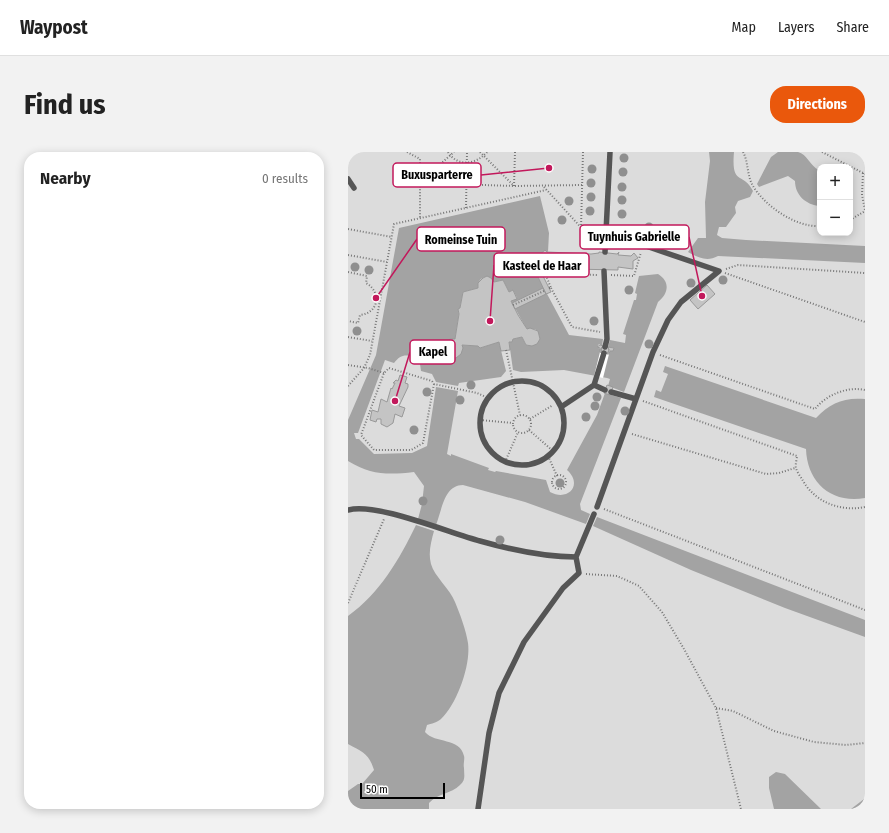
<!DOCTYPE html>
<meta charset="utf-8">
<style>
:root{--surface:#fff;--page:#f2f2f2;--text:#222;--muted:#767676;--line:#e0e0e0;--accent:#ea580c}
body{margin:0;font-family:"Fira Sans Condensed",sans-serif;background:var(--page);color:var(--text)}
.controls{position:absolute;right:12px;top:12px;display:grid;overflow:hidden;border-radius:8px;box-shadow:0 2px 10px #0003}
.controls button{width:36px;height:36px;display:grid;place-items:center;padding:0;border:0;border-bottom:1px solid var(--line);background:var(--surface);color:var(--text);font:20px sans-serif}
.scale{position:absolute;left:12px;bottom:10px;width:85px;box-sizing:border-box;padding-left:4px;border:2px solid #000;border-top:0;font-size:11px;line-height:14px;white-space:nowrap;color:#000;-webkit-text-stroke:3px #fff;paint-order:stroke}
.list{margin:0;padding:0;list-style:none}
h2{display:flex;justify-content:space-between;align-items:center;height:52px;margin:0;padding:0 16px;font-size:17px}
h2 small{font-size:13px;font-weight:400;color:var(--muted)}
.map{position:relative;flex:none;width:517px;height:657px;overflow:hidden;border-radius:16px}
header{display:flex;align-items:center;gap:24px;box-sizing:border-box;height:56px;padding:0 20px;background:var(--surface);border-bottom:1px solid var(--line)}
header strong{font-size:19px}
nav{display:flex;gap:22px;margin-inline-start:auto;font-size:14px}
.intro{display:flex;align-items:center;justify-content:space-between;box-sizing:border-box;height:96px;padding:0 24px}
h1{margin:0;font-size:28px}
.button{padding:10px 18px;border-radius:16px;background:var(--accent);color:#fff;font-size:14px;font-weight:700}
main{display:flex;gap:24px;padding:0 24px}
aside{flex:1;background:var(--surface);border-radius:16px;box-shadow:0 2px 10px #0003}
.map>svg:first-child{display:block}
.green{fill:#dcdcdc;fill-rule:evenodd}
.water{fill:#a3a3a3}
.pier{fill:#fff}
.building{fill:#c4c4c4;stroke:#999}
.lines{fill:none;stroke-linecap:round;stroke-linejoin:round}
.path{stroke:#777;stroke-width:2;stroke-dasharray:1 2;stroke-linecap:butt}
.lane{stroke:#555;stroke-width:5.5}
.tree{fill:#8f8f8f}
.leader{fill:none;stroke:#c2185b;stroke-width:1.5}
.callout-dot{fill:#c2185b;stroke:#fff;stroke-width:1.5}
.callout{fill:#fff;stroke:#c2185b;stroke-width:1.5}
.callout-label{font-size:12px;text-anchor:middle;font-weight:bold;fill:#000}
</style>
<header>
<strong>Waypost</strong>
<nav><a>Map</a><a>Layers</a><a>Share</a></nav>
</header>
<div class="intro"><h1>Find us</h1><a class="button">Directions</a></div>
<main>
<aside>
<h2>Nearby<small>0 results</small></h2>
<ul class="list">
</ul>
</aside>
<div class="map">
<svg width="517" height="657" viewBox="0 0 517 657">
<rect width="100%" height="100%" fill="#fff"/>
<path class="green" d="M0,0h517v657h-517zM472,15h30v66h-30z"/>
<path class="water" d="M361,0h25c-3,35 9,19 19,39l-3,6 -12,4 -3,6 1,6 -10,14h-7l-2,8 5,3 24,2 119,6v17l-147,-7c-11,6 -19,2 -30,-4l10,-14h8l-1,-36 5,-41z
M430,0c6,0 14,0 20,0 9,2 12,14 21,18l1,36c-14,-1 -25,-11 -25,-25l-7,-5 -29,11 -2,-3 14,-27z
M192,44l9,37 -1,19 -4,-2v3l-11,6 -2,5 38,71 34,4 -1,7 -3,-2 -2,3 3,2v3l9,2 1,-3h2l2,-3 -6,-1 2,-7 15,3 1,-8 -3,-1 11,-34h2l1,-6 -2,-1 4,-17 19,-2c13,8 10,20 0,28l-34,90 -16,-6 2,-7 -3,-1 -43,-8 -43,2 -8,-2 -4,-28 4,-3 9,-2 4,8c12,2 18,-8 9,-16h-8l-2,-3 -14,-25 6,-3 -4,-8 -4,2 -6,-12 -9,2c-5,-9 -17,-5 -16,6l-15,4 -3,16 -2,2 1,4 -4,25 7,6 16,1 2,2 19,-6 7,29 -5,6 -42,6 -1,3 -22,-4 -4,-8 -11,-3 -1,-7 -6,-7c-9,-3 -14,-2 -20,6l-9,-3 -27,73h-4l2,6h3l15,15 38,-1 15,-7 9,-59 22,4 -11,63 4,2v-2l38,14 -1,2 7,2 1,-1 50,9 4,12c19,10 33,-8 17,-22l30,-55 8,-22 16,5 -41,106 1,6 9,4 -4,10 -61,-22 -62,-17c-19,0 -21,25 -27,40l-18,-6 4,-15 2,-18 -10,-14c-26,3 -43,3 -66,-11v-41l28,-65 23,-127z
M317,214l151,52c14,-15 28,-21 49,-19v99c-34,6 -58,-16 -59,-49l-152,-52 2,-7 5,2 7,-18 -5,-2z
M249,365l268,103v17l-80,-29 -94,-38 -98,-44z
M68,373l18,6c-3,11 -6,22 -3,33 3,12 19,25 24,38 5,12 11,28 13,41 3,22 -11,61 -27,76 -3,3 -10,5 -14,6l-2,7c10,12 35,5 39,24 1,3 -1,8 0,12 0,7 2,12 -4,17 -9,9 -22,8 -31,18v6h-81v-18l10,-7h4l12,-14c-5,-16 -11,-18 -26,-26v-128c32,-23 51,-56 68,-91z
M428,620l9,2 36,35h-47l-5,-21v-11z
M517,646v11h-14l13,-10z"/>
<path class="pier" d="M252,200l9,2 -6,24 -9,-2z"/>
<path class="building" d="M197,98l2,2 44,2 8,-1v-1l18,2 2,-2 -1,3 13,1 3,-3 4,5 -5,3v8l-15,-2v3l-45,-1v2h-8l-1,-3 -14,-1 -2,2 -5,-3 -3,4 11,22 -5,2 -15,-32z
M139,124l4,2 3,4 9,-2 6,12 4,-2 4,9 -6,2 7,14 9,14 3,-1 8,3 2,8 -3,5 -5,2 -6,-1 -4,-8 -9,2 -1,3h-3l1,8 -9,1 -2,-9 -19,6 -2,-2 -16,-1 1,3 -2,6 -5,4h-6l-5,-4 -2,-5 2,-6 5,-4h5l4,-25 -1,-5 2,-1 3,-16 15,-4v-5l5,-5z
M359,133l8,9 -17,15 -8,-9z
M195,136l3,6 -31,15 -3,-6z
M252,193l3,1 -2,3 1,4 -2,-1v-4l-3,-1z
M253 198a4 4 0 1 1 8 0a4 4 0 1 1-8 0Z
M260,195l6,1 -1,3h-3l-1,3h-2l2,-4z
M52,223l7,2 -2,6 3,1v3l-9,19 6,2 -3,9 -7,-3 -2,9 -6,4 -6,-3v-5h-4l-1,3 -6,-2 2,-10 6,2 3,-13 6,3 4,-14 1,1 3,-6h-2l3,-3 2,1z
M259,233l6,2 -3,8 -6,-2z"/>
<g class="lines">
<path class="path" d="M59,0l13,7v60
M100,0c9,15 28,13 39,0
M132,0l33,33
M395,0c5,9 4,20 8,30 10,22 45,46 69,44
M474,0l43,22
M515,21l-1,22 3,15
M72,30l34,-30
M71,31l95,3 68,-1
M166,34l1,-34
M196,35l53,58
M118,56l1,-56
M502,68l15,-9
M233,76l2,-76
M0,77l44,8
M0,103l39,7
M378,117l12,-4 127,8
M0,120l19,4 -1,7c16,9 13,30 -6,32l-2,8 -10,-2
M377,121l140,49
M263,123l23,1 7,-24
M201,136h2l-6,-15 52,2
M203,136l21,39 28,5
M165,153l31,-14
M0,185l24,4
M158,198l14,65
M312,203l155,54c11,-14 32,-23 50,-19
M0,213l20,3 16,5
M86,232l-11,59 -12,7h-37l-13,-15 23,-62 5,-5 43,13 2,3 43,9 11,5
M0,234l16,-18 6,-13 24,-131 152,-34
M295,249l154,55c0,3 -2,9 -1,12 1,4 4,8 6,11 12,23 38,33 63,28
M165 272a9 9 0 1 1 18 0a9 9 0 1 1-18 0Z
M182,267l23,-14
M132,268l33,3
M181,278l24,21
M284,282l134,40 13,-1 16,-5
M200,304l9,20
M157,310l13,-30
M204 330a7 7 0 1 1 14 0a7 7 0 1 1-14 0Z
M256,357l261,101
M238,422l31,2 22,10 23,26 22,37 32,59 25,101
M0,451l36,-84
M368,556l17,3 41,20 40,11 32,3 19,-2"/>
<path class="lane" d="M0,27l6,9
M257,100l5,-100
M256,119l3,68 -2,8
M132 271a42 42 0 1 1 84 0a42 42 0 1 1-84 0Z
M246,233l11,5
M263,240l25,7
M213,255l33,-22 10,-32
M249,355l56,-155 15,-32 13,-18 38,-31 -76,-26 -38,-10
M0,358c28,-8 101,23 132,31 32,9 63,16 96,16
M130,657l11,-76 10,-40 25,-51 39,-54 16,-15 -3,-16 18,-43"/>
</g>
<g class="tree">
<circle cx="276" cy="6" r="4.5"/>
<circle cx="244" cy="17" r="4.5"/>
<circle cx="275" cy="20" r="4.5"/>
<circle cx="243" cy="31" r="4.5"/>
<circle cx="274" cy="35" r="4.5"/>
<circle cx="243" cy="45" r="4.5"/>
<circle cx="274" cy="48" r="4.5"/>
<circle cx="221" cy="49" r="4.5"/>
<circle cx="242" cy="59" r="4.5"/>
<circle cx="274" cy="62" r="4.5"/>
<circle cx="214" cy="68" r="4.5"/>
<circle cx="301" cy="75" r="4.5"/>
<circle cx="7" cy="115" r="4.5"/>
<circle cx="21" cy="118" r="4.5"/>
<circle cx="375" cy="128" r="4.5"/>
<circle cx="343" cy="131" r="4.5"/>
<circle cx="281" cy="138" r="4.5"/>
<circle cx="246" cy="169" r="4.5"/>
<circle cx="9" cy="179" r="4.5"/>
<circle cx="301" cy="192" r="4.5"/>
<circle cx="123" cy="233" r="4.5"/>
<circle cx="79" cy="240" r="4.5"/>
<circle cx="249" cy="245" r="4.5"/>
<circle cx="112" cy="248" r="4.5"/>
<circle cx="247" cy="254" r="4.5"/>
<circle cx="277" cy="259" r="4.5"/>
<circle cx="238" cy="265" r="4.5"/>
<circle cx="66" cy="278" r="4.5"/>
<circle cx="212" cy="331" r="4.5"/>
<circle cx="75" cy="349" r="4.5"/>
<circle cx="152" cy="388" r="4.5"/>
</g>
<path class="leader" d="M201 16L133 23M354 144L341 85M28 146L69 87M142 169L146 113M47 249L62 200"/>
<g class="callout-dot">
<circle cx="201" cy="16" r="4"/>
<circle cx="354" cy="144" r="4"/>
<circle cx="28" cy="146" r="4"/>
<circle cx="142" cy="169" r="4"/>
<circle cx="47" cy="249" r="4"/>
</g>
<g class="callout">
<rect x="45" y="11" width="88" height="24" rx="4"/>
<rect x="232" y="73" width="109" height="24" rx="4"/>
<rect x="69" y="75" width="88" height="24" rx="4"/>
<rect x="146" y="101" width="95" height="24" rx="4"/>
<rect x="62" y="188" width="45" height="24" rx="4"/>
</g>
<g class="callout-label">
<text x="89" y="27">Buxusparterre</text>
<text x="286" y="89">Tuynhuis Gabrielle</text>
<text x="113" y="92">Romeinse Tuin</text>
<text x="194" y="118">Kasteel de Haar</text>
<text x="85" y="204">Kapel</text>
</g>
</svg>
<div class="controls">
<button>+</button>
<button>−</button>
</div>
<div class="scale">50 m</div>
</div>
</main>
